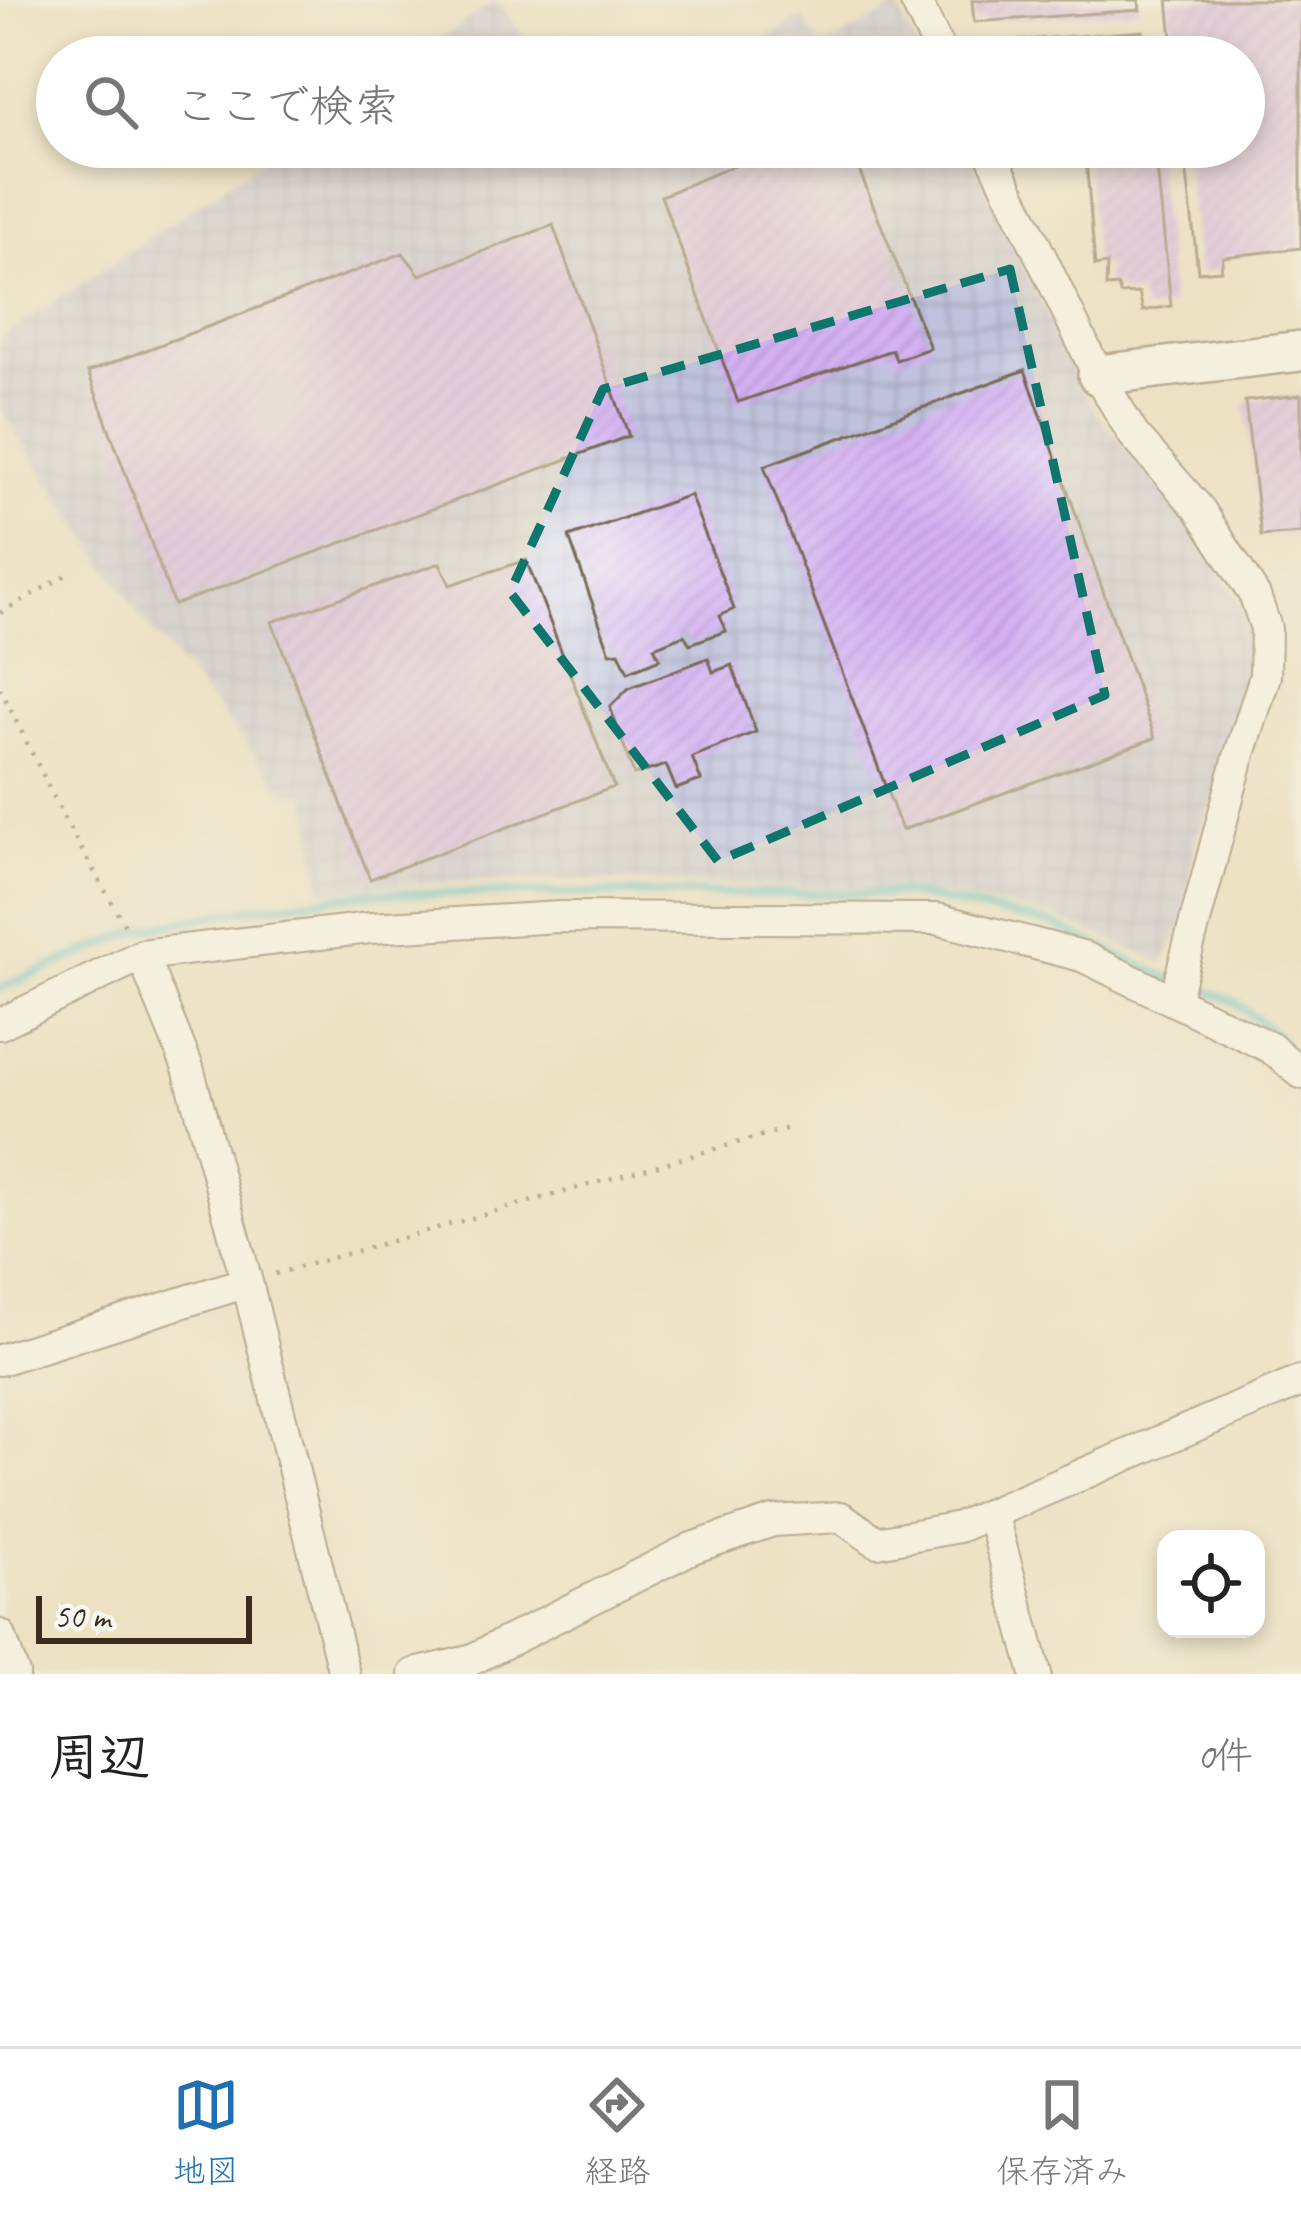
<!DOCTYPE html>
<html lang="ja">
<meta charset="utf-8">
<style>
:root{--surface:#fff;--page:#f6f6f6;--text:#222;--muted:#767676;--line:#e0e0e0;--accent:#1f6fb2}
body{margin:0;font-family:Caveat,"Klee One",sans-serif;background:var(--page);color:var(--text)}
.controls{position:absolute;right:36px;bottom:36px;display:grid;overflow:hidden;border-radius:24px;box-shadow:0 6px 18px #0003}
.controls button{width:108px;height:108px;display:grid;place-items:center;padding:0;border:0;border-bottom:3px solid var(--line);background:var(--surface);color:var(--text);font:60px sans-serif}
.scale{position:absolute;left:36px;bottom:30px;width:216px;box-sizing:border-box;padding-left:12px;border:6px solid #3b2a1e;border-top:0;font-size:33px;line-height:42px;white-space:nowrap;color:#3b2a1e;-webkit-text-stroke:9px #f6f6f2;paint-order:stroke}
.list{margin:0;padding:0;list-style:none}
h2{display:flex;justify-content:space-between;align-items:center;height:156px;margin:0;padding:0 48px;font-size:51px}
h2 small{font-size:39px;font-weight:400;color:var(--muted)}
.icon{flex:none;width:66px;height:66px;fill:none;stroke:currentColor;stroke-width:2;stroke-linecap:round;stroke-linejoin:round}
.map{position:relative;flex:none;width:1301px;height:1674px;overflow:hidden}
.search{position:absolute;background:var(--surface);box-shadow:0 6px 18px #0003;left:36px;right:36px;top:36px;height:132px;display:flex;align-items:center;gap:30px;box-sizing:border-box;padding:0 42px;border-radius:66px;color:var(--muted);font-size:45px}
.sheet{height:372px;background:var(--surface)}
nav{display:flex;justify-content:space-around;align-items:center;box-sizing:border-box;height:168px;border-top:3px solid var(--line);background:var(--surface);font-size:33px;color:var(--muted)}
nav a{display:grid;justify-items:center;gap:6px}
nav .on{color:var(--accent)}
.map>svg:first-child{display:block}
.industrial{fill:url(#industrial-grid)}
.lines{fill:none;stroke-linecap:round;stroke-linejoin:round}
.stream{stroke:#51bfc8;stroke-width:9}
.building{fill:url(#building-hatch)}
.minor-casing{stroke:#796a58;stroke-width:34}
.tertiary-casing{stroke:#796a58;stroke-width:44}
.path{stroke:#796a58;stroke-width:4.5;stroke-dasharray:3 9;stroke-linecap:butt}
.minor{stroke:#fff;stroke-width:30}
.tertiary{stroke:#fff;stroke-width:39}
.marked{fill:none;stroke:#0f766e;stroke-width:9;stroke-dasharray:24 15;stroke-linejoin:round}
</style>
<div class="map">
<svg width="1301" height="1674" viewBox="0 0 1301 1674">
<defs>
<pattern id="industrial-grid" width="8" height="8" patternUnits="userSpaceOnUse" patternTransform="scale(3)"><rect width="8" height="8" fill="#c0c2dd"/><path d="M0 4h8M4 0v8" fill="none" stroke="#a6a7bd"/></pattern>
<pattern id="building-hatch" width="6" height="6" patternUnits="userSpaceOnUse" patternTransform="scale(3)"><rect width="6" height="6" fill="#d4b1f3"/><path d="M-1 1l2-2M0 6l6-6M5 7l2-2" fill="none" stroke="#b798d0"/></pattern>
</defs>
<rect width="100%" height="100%" fill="#f6f6f2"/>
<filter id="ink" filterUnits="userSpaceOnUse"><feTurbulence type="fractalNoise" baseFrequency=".00833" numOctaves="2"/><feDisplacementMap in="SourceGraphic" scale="24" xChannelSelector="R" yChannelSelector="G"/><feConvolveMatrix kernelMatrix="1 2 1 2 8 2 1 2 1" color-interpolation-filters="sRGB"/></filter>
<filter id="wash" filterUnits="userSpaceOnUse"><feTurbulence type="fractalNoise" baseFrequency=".004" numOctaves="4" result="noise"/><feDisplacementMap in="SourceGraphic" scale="48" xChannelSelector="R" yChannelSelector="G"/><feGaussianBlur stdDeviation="2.7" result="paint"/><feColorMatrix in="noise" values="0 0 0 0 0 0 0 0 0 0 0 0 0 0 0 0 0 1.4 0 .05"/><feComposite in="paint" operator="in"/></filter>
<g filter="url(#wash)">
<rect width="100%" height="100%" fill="#ede1c3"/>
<path class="industrial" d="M497,0l40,57h-123z
M897,8l26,49h-193l72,-39 20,29z
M282,147h684l125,259 105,123 55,93 7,19 -42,149 -21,49 -11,81 -21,43 -109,-46 -104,-22 -91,-6 -269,-8h-125l-143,10 -14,-99 -20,2 -145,-174 -143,-212v-69z"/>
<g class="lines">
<path class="stream" d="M0,988l139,-58 113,-22 119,-15 537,1 144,30 102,48 80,29 46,37"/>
</g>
<g id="blocks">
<path class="building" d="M972,0h167l1,10 -166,12z
M1168,0h133v248l-78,9 -2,13 -23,2 -14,-125h60v-90h-70z
M1143,31l3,26h-133l-2,-16z
M778,147h72l80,201 -34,12 -4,-10 -154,52 -77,-206z
M1085,147h70l16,159 -28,5 -4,-18 -19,1 -2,-8 -12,1 1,-23 -12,2z
M553,225l76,211 -455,169 -86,-233 315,-119 17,22z
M1025,370l130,368 -253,92 -138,-364z
M1301,395v138l-40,3 -16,-135z
M690,495l44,114 -14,7 6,15 -36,13 -6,-9 -30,12 6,12 -32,13 -9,-20 -9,1 -41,-116z
M526,560l88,227 -244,92 -98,-257 168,-59 10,22z
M708,658l5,14 19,-7 24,67 -64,25 9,23 -25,9 -10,-24 -32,10 -24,-68 19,-19z"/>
</g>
</g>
<g filter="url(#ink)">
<use href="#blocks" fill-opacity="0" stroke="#796a58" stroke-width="3"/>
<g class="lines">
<g class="minor-casing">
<path id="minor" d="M915,0l28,57
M988,147l110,228 35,59 67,76 55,86 11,32 -1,48 -27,84 -64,241
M142,955l46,113 59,214 97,392
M0,1024l142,-69 228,-27 189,-11 378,2 145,37 189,92 30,25
M0,1360l247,-78
M992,1513l44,161
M0,1635l14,39
M414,1674l55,-13 223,-113 81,-27 68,-4 36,25 82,-15 342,-146"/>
</g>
<g class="tertiary-casing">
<path id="tertiary" d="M1098,375l203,-24"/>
</g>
<path class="path" d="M0,613l70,-40
M0,688l67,136 59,103
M275,1274l514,-146"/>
<use href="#minor" class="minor"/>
<use href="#tertiary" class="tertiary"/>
</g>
</g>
<path d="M0 0H1301V1674H0ZM1010,269l95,426 -387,166 -208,-269 93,-203z" fill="#ede1c3" fill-opacity=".55" fill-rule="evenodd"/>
<path class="marked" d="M1010,269l95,426 -387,166 -208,-269 93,-203z"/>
</svg>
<div class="controls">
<button><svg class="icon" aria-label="locate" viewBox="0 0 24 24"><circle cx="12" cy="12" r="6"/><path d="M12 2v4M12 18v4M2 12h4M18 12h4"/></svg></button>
</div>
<div class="scale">50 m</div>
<div class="search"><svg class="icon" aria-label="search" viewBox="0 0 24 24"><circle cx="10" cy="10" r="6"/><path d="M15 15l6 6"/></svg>ここで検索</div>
</div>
<section class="sheet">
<h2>周辺<small>0件</small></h2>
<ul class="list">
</ul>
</section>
<nav>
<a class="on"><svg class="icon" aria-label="map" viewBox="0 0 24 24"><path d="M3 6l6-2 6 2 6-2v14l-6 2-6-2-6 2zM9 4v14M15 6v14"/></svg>地図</a>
<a><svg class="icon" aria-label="directions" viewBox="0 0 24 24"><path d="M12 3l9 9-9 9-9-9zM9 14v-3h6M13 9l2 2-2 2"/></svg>経路</a>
<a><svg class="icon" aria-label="saved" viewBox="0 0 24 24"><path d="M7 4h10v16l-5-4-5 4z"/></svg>保存済み</a>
</nav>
